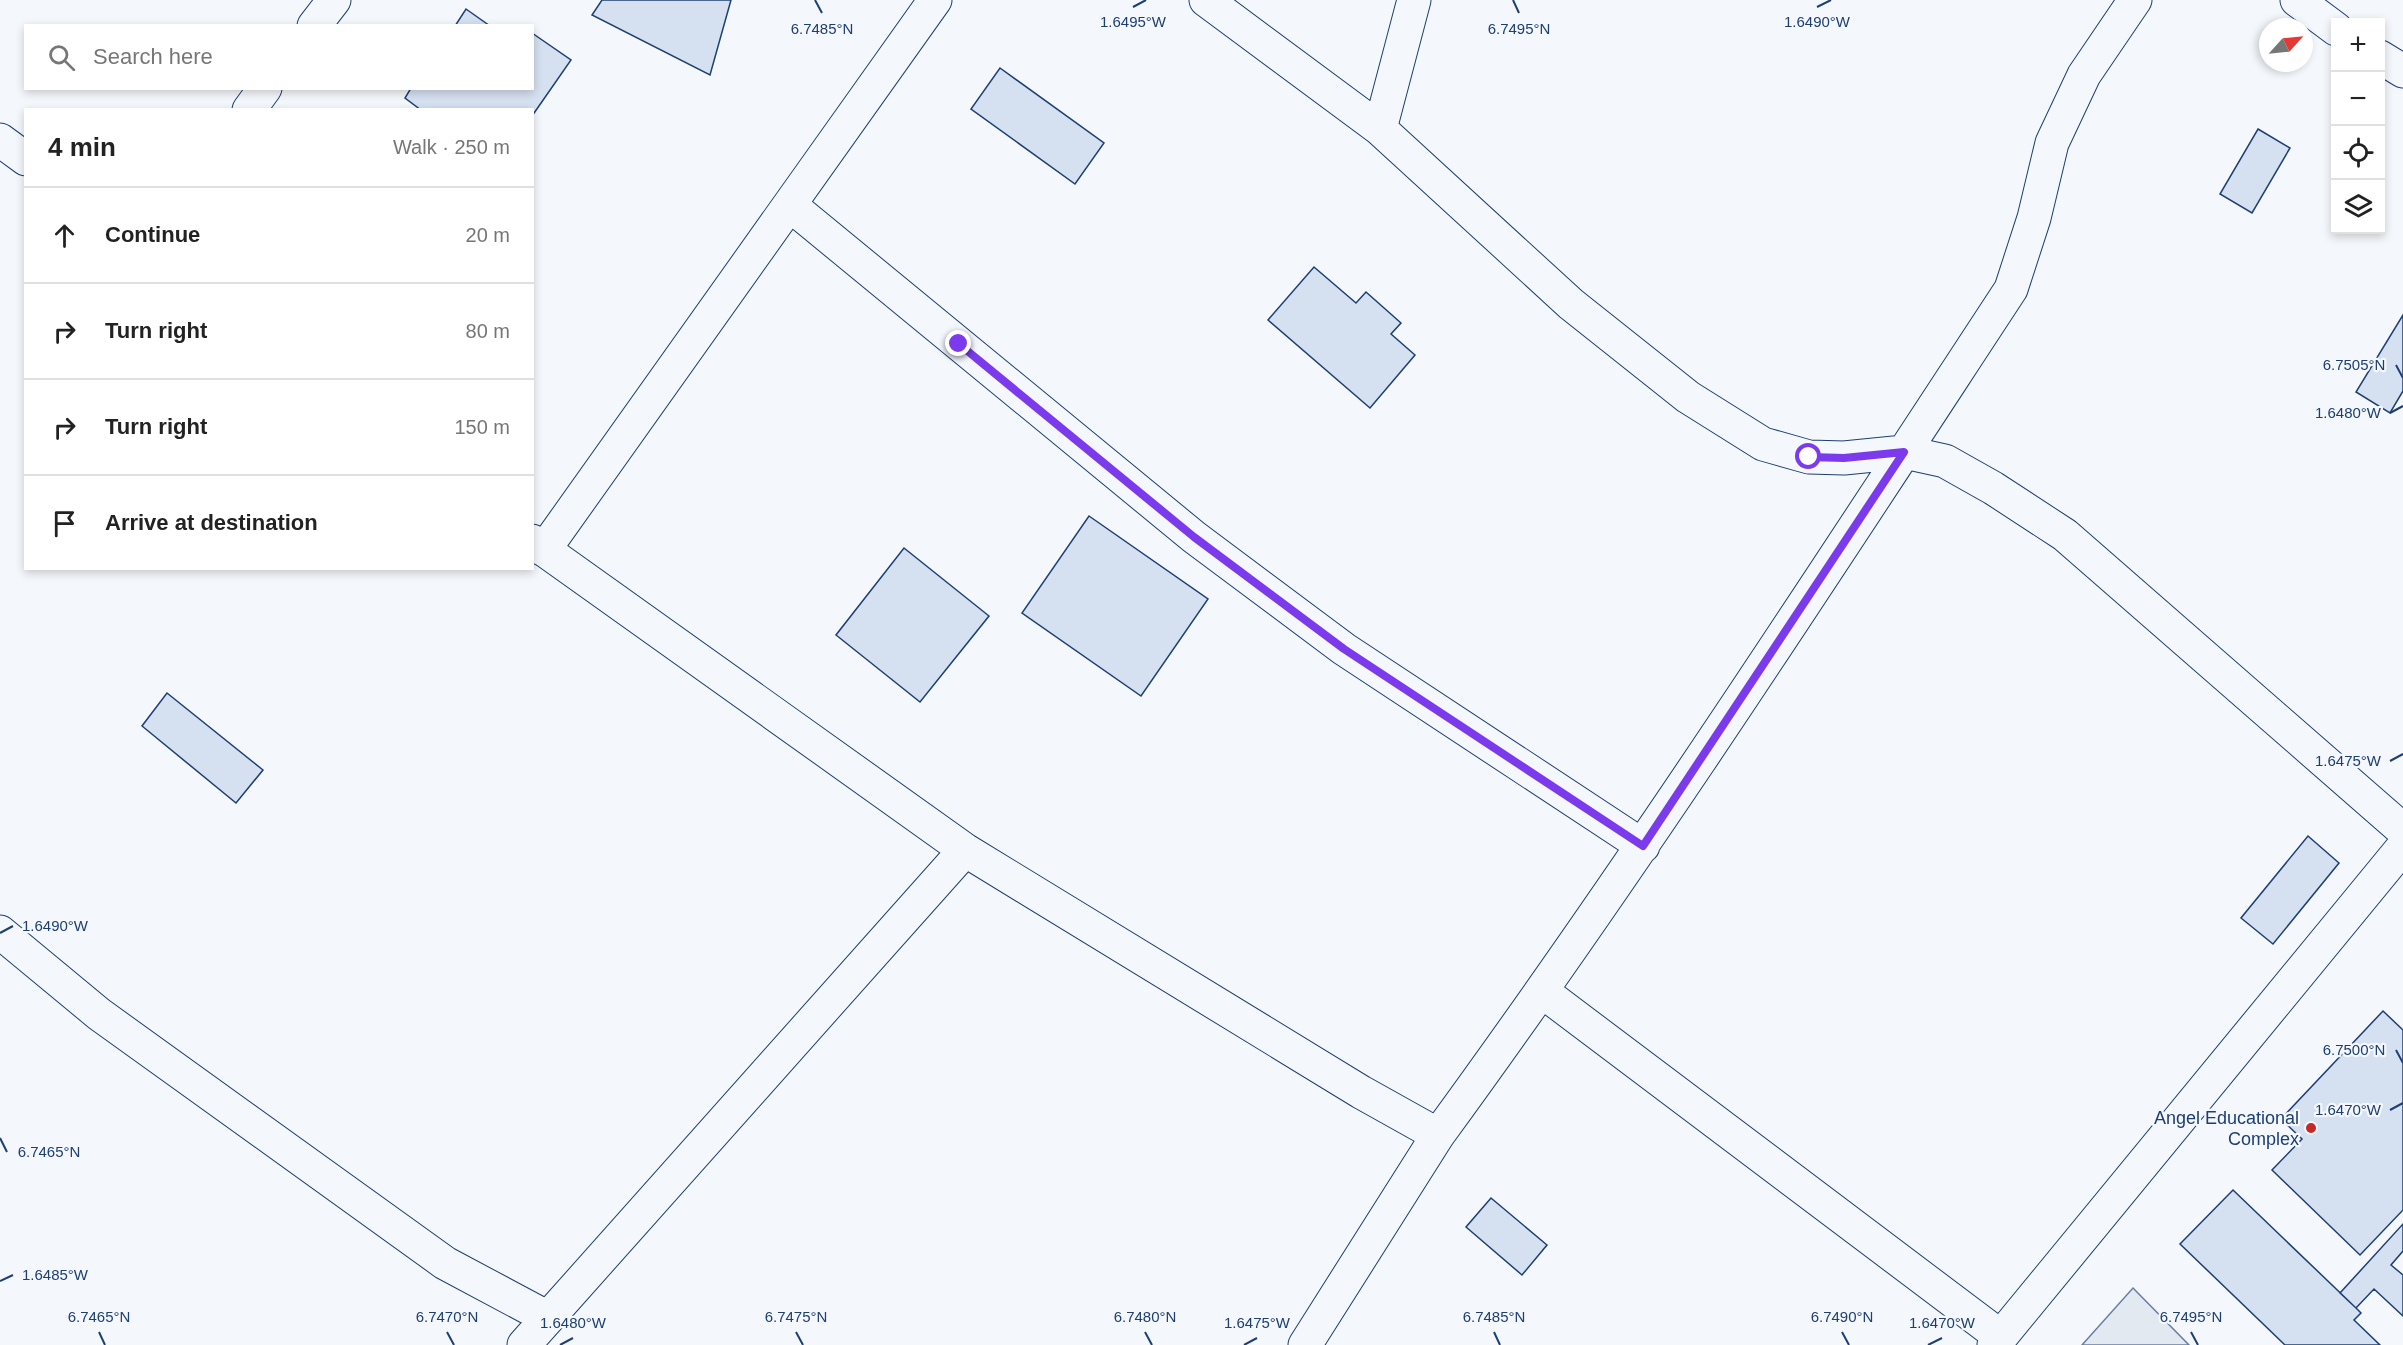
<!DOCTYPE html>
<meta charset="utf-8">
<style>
:root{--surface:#fff;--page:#f2f2f2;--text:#222;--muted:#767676;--line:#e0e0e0}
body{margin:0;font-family:Helvetica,sans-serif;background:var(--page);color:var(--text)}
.controls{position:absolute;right:18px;top:18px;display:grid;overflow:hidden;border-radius:0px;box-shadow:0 3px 9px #0003}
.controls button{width:54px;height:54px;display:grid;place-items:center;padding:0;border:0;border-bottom:2px solid var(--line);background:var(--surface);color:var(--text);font:30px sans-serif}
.compass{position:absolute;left:2259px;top:18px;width:54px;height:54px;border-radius:50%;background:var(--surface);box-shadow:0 3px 9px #0003;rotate:63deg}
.stop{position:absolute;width:18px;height:18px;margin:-14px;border:4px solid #7c3aed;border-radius:50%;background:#fff}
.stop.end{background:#7c3aed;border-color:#fff;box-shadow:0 2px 6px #0008}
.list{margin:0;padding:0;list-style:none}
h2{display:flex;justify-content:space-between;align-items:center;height:78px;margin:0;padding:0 24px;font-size:26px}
h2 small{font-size:20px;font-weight:400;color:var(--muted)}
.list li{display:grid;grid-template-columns:39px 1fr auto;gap:18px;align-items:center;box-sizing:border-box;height:96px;padding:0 24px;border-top:2px solid var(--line)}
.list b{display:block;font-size:22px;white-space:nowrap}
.list em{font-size:20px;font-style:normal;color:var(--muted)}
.icon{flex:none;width:33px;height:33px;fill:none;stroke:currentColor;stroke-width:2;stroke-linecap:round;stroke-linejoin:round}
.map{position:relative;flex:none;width:2403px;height:1345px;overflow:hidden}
.search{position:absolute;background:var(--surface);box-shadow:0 3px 9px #0003;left:24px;top:24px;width:510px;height:66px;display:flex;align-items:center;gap:15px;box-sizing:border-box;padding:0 21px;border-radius:0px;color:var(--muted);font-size:22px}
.panel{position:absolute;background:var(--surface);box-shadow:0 3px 9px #0003;left:24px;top:108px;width:510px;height:462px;border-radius:0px}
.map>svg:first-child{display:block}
.green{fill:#e3e9f0;stroke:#687fa3;stroke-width:1.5}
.building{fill:#d5e0f0;stroke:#1d3f73;stroke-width:1.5}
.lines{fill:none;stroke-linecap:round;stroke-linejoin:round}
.minor-casing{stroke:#1d3f73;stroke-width:35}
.minor{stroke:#f4f7fb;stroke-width:33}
.route{stroke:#7c3aed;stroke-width:8}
.ticks{fill:none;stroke:#1d3f73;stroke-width:2}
.poi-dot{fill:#c62828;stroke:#f4f7fb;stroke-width:2}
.labels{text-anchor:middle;stroke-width:4.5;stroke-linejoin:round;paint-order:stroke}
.poi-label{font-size:18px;fill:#1d3f73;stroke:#f4f7fb;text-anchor:end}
.ticks-label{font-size:15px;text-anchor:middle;fill:#1d3f73;stroke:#f4f7fb;stroke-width:4.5;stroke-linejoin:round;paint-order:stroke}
</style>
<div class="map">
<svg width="2403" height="1345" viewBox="0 0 2403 1345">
<rect width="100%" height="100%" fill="#f4f7fb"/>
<path class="green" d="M2133,1288l56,57h-107z"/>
<path class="building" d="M602,0h129l-21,75 -118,-60z
M466,9l24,17h-35z
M532,33l39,27 -39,56v-6h-111l-16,-12 6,-10h121z
M1000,68l104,75 -29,41 -104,-75z
M2258,129l32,19 -38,65 -32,-19z
M1314,267l42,36 10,-11 35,31 -10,11 24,21 -45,53 -102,-88z
M2403,315v76l-13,22 -34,-21z
M1089,516l119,83 -67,97 -119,-83z
M904,548l85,68 -69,86 -84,-67z
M167,693l96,77 -27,33 -94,-77z
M2308,836l31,27 -66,81 -32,-26z
M2383,1011l20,19v180l-43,45 -88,-85 30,-31 -21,-20z
M2233,1190l123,118 5,5 -7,7 26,25h-95l-105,-101z
M1491,1198l56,47 -25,30 -56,-48z
M2403,1224v27l-12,14 12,10v41l-29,-27 -18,19 -16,-15z"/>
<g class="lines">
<g class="minor-casing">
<path id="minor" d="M1206,0l174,129 191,175 117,93 75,47 46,13 35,1 60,-6 41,9 48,27 72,47 338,295
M2297,0l39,29
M314,26l20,-26
M2380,57l23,14
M249,110l16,-22
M1380,129l34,-129
M0,140l26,19
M790,205l404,332 150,112 299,197
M532,541l433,309 396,242 77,43c201,-275 386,-561 573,-846l23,-71 18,-75 32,-68 51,-75
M544,550l391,-550
M0,932l99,82 346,249 103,55 417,-468
M1543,992l458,345
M524,1345l24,-27
M1305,1345l133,-210
M1994,1345l409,-498"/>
</g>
<use href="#minor" class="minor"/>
</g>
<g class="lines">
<path class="route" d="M959,344l235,193 150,112 299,197 261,-394 -60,6 -35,-1"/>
</g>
<path class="ticks" d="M815,0l7,13M1513,0l6,13M1133,7l13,-7M1817,7l14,-7M2396,365l7,13M2390,413l13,-7M2390,761l13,-7M0,933l13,-7M2396,1050l7,13M2390,1110l13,-7M0,1138l7,14M0,1281l13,-6M99,1332l6,13M447,1332l7,13M796,1332l7,13M1145,1332l7,13M1494,1332l6,13M1842,1332l7,13M2191,1332l7,13M560,1345l13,-7M1244,1345l13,-7M1928,1345l14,-7"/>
<circle class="poi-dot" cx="2311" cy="1128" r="6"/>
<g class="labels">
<g class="poi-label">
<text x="2299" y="1124">Angel Educational<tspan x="2299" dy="21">Complex</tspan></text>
</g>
</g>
<g class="ticks-label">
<text x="1133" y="27">1.6495°W</text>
<text x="1817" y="27">1.6490°W</text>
<text x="822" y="34">6.7485°N</text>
<text x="1519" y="34">6.7495°N</text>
<text x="2354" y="370">6.7505°N</text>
<text x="2348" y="418">1.6480°W</text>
<text x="2348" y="766">1.6475°W</text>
<text x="55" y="931">1.6490°W</text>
<text x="2354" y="1055">6.7500°N</text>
<text x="2348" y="1115">1.6470°W</text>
<text x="49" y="1157">6.7465°N</text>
<text x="55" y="1280">1.6485°W</text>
<text x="99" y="1322">6.7465°N</text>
<text x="447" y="1322">6.7470°N</text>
<text x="796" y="1322">6.7475°N</text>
<text x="1145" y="1322">6.7480°N</text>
<text x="1494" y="1322">6.7485°N</text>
<text x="1842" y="1322">6.7490°N</text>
<text x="2191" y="1322">6.7495°N</text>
<text x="573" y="1328">1.6480°W</text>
<text x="1257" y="1328">1.6475°W</text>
<text x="1942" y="1328">1.6470°W</text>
</g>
</svg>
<div class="controls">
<button>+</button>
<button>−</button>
<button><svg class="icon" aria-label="locate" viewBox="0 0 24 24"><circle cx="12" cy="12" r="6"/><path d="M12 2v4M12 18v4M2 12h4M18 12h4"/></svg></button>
<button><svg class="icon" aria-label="layers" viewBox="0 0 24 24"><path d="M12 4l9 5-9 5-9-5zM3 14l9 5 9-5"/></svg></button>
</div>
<svg class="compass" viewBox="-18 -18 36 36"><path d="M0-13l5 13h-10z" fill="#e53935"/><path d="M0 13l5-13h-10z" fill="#767676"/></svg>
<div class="stop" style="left:1809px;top:457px"></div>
<div class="stop end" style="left:959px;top:344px"></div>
<div class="search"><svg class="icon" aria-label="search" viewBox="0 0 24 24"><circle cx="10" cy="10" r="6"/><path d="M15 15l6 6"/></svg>Search here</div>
<section class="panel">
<h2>4 min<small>Walk · 250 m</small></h2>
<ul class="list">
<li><svg class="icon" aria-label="ahead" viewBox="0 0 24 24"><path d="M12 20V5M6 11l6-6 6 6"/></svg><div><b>Continue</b></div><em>20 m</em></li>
<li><svg class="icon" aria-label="right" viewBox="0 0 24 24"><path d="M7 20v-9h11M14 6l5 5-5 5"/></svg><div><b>Turn right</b></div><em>80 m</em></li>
<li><svg class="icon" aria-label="right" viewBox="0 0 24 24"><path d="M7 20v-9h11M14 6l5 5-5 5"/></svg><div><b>Turn right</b></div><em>150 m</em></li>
<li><svg class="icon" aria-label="arrive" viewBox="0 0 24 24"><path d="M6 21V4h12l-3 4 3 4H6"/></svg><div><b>Arrive at destination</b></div></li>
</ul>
</section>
</div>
